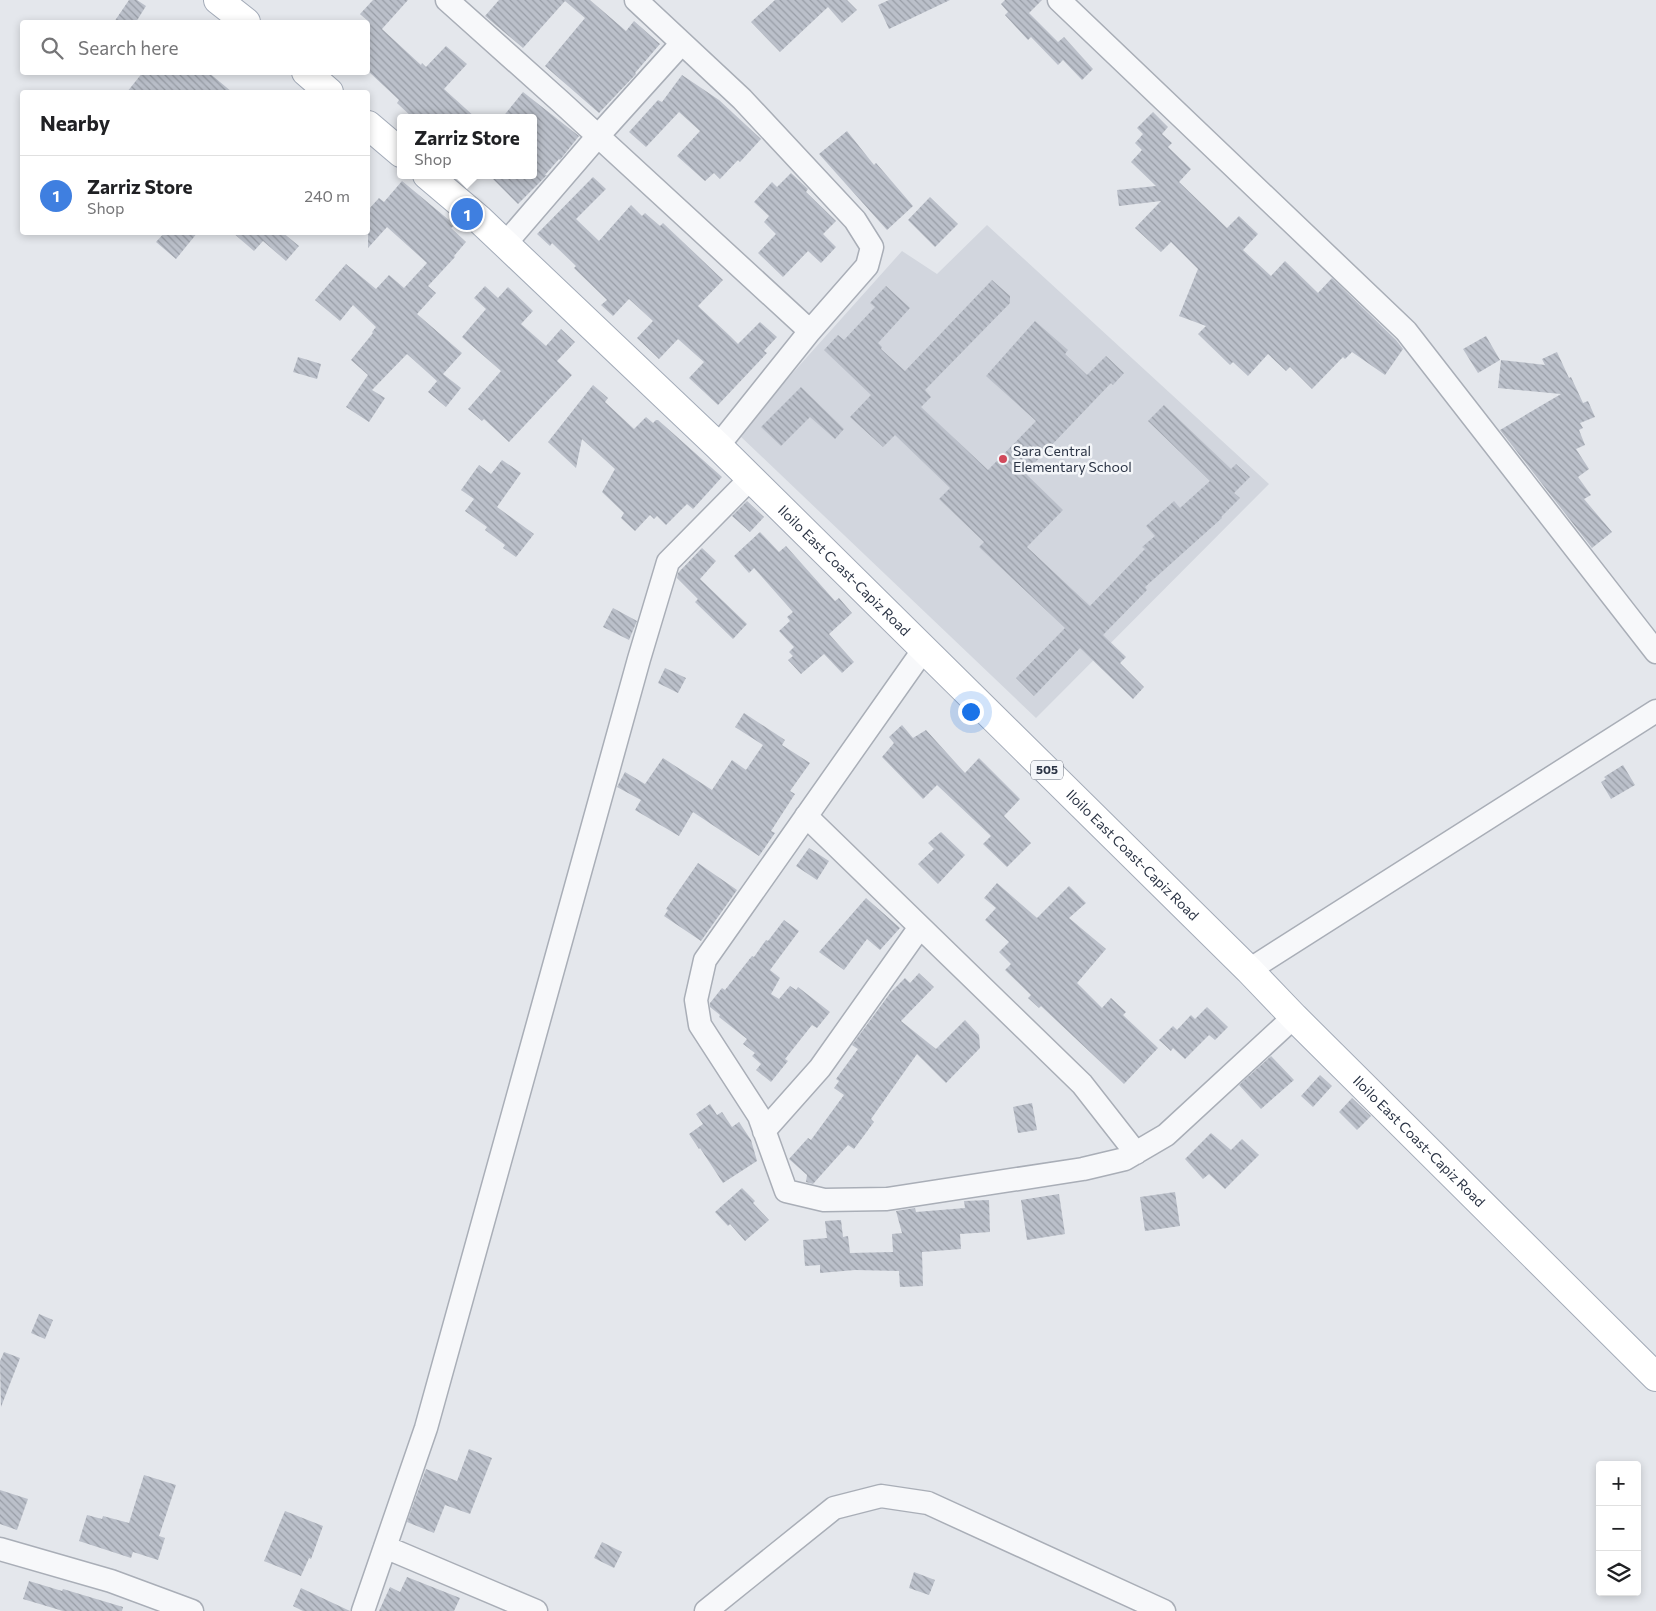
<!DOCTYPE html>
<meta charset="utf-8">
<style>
:root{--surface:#fff;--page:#f6f6f6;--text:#202124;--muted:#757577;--line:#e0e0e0;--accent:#0b8043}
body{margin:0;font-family:Commissioner,sans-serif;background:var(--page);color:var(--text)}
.controls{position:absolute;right:15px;bottom:15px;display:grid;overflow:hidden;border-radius:5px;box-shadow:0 2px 8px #0003}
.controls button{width:45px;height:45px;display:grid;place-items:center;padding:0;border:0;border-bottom:1px solid var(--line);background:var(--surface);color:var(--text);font:25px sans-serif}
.you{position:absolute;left:970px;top:711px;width:18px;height:18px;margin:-12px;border:4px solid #fff;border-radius:50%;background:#1a73e8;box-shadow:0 0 0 8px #1a73e833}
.badge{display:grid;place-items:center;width:32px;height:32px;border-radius:50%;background:var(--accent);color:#fff;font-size:16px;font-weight:700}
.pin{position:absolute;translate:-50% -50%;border:2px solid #fff;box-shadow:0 1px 5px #0006}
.popup{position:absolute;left:397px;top:114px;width:140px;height:65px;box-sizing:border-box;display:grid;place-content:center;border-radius:5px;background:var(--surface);filter:drop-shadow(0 1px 4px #0005);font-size:16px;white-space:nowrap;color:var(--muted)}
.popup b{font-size:19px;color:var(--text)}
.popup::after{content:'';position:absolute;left:50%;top:100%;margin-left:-10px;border:10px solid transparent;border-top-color:var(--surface)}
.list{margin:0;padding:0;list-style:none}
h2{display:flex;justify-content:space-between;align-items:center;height:65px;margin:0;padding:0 20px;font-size:21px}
h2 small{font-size:16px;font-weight:400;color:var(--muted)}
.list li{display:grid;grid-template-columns:32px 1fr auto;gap:15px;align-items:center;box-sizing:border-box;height:80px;padding:0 20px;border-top:1px solid var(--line)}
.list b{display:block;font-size:19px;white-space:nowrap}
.list p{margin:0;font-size:16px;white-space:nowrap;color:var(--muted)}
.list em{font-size:16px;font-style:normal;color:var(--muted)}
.icon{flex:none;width:28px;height:28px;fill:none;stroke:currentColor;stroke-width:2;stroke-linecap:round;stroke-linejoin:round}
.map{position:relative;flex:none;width:1656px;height:1611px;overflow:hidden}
.search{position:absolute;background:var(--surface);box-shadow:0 2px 8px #0003;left:20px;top:20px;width:350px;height:55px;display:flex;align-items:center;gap:12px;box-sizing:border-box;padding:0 18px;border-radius:5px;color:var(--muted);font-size:19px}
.panel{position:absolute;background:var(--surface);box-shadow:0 2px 8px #0003;left:20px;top:90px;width:350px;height:145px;border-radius:5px}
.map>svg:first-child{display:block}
.built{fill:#d2d6de}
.building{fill:url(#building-back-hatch)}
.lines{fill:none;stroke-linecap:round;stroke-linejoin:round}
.street-casing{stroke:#a9aeb7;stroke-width:25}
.primary-casing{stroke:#a3abb8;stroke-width:30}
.street{stroke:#f7f8fa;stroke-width:22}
.primary{stroke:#fff;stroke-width:28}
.poi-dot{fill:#d1495b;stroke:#f4f6f9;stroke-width:2}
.labels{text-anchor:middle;stroke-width:5;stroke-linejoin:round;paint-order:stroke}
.shield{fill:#f4f6f9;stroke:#676e7b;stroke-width:1}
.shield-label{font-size:12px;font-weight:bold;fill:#2b3445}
.poi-label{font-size:14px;fill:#2b3445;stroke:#f4f6f9;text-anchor:start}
.street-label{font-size:14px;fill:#2b3445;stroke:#f4f6f9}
</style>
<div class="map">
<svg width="1656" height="1611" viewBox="0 0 1656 1611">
<defs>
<pattern id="building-back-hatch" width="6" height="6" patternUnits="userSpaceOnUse" patternTransform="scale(1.25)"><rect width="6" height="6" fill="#bbc0ca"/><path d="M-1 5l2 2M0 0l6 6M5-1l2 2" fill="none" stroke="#989da6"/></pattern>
</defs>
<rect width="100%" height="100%" fill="#e4e7ec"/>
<path class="built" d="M987,225l282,259 -233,234 -298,-284 164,-183 35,23z"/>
<path class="building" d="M129,0h8l9,6 -10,16h-22z
M373,0h35l-26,29 39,36 1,-2 4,4 20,-21 21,18 -23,25 32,29h-63l-16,-15 2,-3 -31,-29v-50l-8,-7z
M499,0h91l36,31 8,-10 26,23 -25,29 1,1 -37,39 -54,-47 40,-48 -20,-17 -42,47 -38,-32z
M775,0h72l10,10 -15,13 -14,-16 -48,45 -29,-30z
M889,0h61l-61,29 -11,-24z
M1005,0h37l-13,13 29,29 6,-5 29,32 -11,11 -19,-20 -5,5 -27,-28 -3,3 -23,-25 3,-3 -7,-8z
M143,72h65l24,20h-105z
M682,75l37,25 42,39 -21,23 -2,-2 -18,19 -6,-6 -9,8 -28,-25 23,-25 -21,-19 -33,35 -17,-15 29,-32 4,2z
M523,92l56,44 -19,24 -1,-1 -14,16h2l-29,29 -29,-29h44v-57h-31z
M1153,112l15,15 -6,7 10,9 -4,4 23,22 -12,13 48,46 12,-12 19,18 -15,16 28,26 14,-15 33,32 14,-15 64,62 7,9 -18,26 -33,-23 -7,7 -2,-2 -31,32 -22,-22 -4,4 -18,-17 -20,22 -15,-14 -3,3 -32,-31 8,-8 -27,-10 19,-47 -27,-27 -10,10 -26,-24 26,-27 -42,5 -2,-16 39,-4 -25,-24 11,-12 -7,-7 8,-9 -6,-6z
M847,131l27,34 2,-2 37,43 -26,24 -68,-76z
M791,173l17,16 -2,3 30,29 -13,13 13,13 -15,16 -13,-12 -25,26 -25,-24 18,-19 -12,-12 5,-6 -15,-14 18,-20 5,5z
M593,177l13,12 -30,30 23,22 32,-36 11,11 3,-3 15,13 3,-3 60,57 -25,26 32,30 8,8 22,-22 17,15 -13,14 3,2 -49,52 -29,-27 15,-16 -26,-23 -19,20 -22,-21 16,-17 -24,-22 -16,17 -12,-11 6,-5 -33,-32 2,-2 -24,-23 -2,3 -13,-12z
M402,181l53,44 -4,3 15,14 -12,14 1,1 -27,29 8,7 -19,21 45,39 -19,21 18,14 -15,19 -18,-15 15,-18 -6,7 -30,-27 -35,36 13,8 -16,24 -23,-15 22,-32 -17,-15 22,-27 -1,-1 4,-5 -23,-22 -13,16 -25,-21 31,-36 30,25 13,-14 15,13 23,-25 -40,-36 -19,21v-38l11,-12 5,4z
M930,197l28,27 -23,23 -27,-27z
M165,232h33l-22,27 -20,-17z
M232,232h50l17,14 -13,15 -23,-20 -9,10z
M992,280l18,16v7l-85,87 6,7 -10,10 67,63 48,-49 -50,-45 49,-55 33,29 -3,4 22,21 19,-19 18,17 -11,12 -2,-2 -86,90 38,37 -36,37 63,59 55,-57 -3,-2 13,-11 -9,-10 28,-25 6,7 30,-27 -62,-60 16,-16 67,64 5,-5 14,13 -16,16 6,5 -19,19 1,1 -77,69 2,3 -44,45 23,22 -6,6 24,24 -11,12 -53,-51 -46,48 -18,-18 49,-50 -86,-81 5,-5 -45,-43 11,-11 -55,-53 -12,12 -33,-30 21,-22 -47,-45 14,-15 6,5 31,-33 -5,-4 16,-17 24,22 -32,35 4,4 -1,2 24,22z
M485,286l13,12 10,-11 25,24 -12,13 25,22 15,-17 14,13 -18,19 15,14 -63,67 -25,-23 -2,2 -14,-12 33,-38 -39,-34 24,-28 -12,-11z
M1486,336l14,24 -22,13 -15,-24z
M1557,352l12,26 2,-1 12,26 5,-2 7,16 -15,6 3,5 -4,2 6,15 -9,4 13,20 -11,8 13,18 -7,4 28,33 -20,16 -92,-118 61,-36 -63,-6 3,-28 44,5 -3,-6z
M298,357l23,7 -4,15 -24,-7z
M593,385l15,13 -3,4 29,27 12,-12 7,6 3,-3h2l64,57 -29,32 -6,-5 -21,21 -9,-9 -3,3 -4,-4 -15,16 -14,-13 3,-5 -22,-21 13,-23 -33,-30 -6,29 -28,-26z
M801,387l43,42 -9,10 -25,-22 -29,29 -20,-19z
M502,460l19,13 -24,34 37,27 -18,23 -13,-9 2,-3 -20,-15 2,-3 -22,-16 9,-12 -13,-9 18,-25 12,9z
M747,501l17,16 -14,15 -18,-16z
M760,532l19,20 7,-6 49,55 4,-3 13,15 -23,21 25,28 -12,11 -18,-19 -23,20 -13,-14 5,-4 -4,-4 5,-5 -15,-16 11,-10 -3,-4 6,-5 -39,-44 -5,5 -15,-17z
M702,548l14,13 -16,18 47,45 -14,15 -38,-37 3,-3 -21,-21 1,-5z
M613,608l24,13 -8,19 -26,-13z
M665,668l21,10 -8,15 -20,-10z
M744,713l41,27 -3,5 28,18 -20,28 5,3 -24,37 4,2 -16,23 -66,-44 -14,24 -44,-26 6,-10 -24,-13 8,-15 20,12 18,-26 49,32 20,-30 14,10 17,-25 -28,-18z
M902,725l11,13 13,-8 39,43 14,-15 41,41 -16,17 27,27 -24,24 -24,-23 8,-8 -54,-51 -14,14 -41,-42 12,-14 -5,-6z
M1623,765l12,20 -24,14 -10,-17 5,-3 -2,-2z
M941,832l24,23 -27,29 -20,-20 16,-15 -6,-6z
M809,848l20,13 -12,19 -21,-14z
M698,863l39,27 -36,51 -37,-25 4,-6 -2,-1z
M997,883l40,35 32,-32 17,17 -17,15 37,31 -29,34 25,25 9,-10 15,14 -3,3 35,33 -34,36 -83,-78 -2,2 -11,-10 3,-3 -26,-25 6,-6 -12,-12 10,-10 -24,-22 11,-12 -12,-10z
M866,898l34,30 -20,22 -13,-11 -23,31 -25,-18z
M784,920l15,11 -29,39 10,8 -9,16 8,5 11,-13 6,4 2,-3 32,25 -13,16 -5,-3 -27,34 3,2 -17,21 -15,-12 5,-6 -9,-8 3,-3 -12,-9 4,-5 -28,-22 1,-2 -10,-8v-4l12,-15 3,2 27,-34 2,1 12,-17 2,1z
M919,973l15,14 -33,34 35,28 29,-29 14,15 1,13 -34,35 -29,-29 -46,65 3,3 -20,27 -6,-4 -35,39 -7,-2 1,-7 -18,-16 19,-21 3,2 33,-45 -10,-7 5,-7 -3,-2 22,-30 -6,-4 39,-53 14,-14 5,5z
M1207,1007l21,20 -13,13 -6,-5 -24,24 -12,-11 -2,3 -12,-11 14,-14 4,4 14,-15 4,4z
M1271,1056l23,24 -33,29 -22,-24z
M1320,1075l12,11 -19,21 -12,-11z
M1352,1098l19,18 -14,14 -18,-18z
M1032,1103l5,27 -19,3 -5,-26z
M710,1104l7,11 5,-3 10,15 7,-5 12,18 6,21 -34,22 -23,-35 -1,1 -10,-15 14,-10 -7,-10z
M1211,1133l20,17 11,-11 17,16 -34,34 -16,-15 -6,5 -18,-20z
M742,1188l13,13 -2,2 16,17 -24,21 -15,-17 -2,2 -13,-14z
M1175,1192l5,34 -35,5 -5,-34z
M1059,1194l6,40 -38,6 -6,-40z
M989,1200l1,32 -30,2 1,15 -39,3 1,34 -23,1 -1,-16 -44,-1 -35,3v-8l-15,1 -2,-26 24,-2 -2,-17 16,-1 2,17 5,-1 2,17 43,-1 -1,-18 10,-1 -6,-22 19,-3 1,4 49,-4 -1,-7z
M39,1314l14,6 -8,19 -14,-6z
M4,1352l16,6 -19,49 -1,-46z
M469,1449l23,9 -22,56 -25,-9 -11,28 -27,-11 19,-53 31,12z
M144,1475l32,10 -17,51 6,2 -7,22 -25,-8 -2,6 -52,-17 8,-26 15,4 1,-3 26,7z
M0,1490l28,9 -11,31 -17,-6z
M285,1511l38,15 -12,33 -2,-1 -8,18 -37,-15z
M602,1542l20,10 -8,16 -20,-10z
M914,1572l21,8 -6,15 -20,-7z
M407,1577l53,21 -6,13h-75l11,-24 10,5z
M29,1581l33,10 1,-2 60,18 -1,4h-59l-40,-12z
M301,1588l49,23h-47l-10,-5z"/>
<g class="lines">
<g class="street-casing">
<path id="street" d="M447,0l114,102 249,229
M636,0l106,99 113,121 17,27 -5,19 -57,65 -92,115
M1059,0l347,331 250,321
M505,244l93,-108 84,-93
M924,649l-219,311 -9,40 4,25 59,91 27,75 38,9 63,-1 196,-30 42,-10 41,-24 128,-118
M806,816l276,268 54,69
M1249,970l407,-259
M764,1131l56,-63 100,-141
M385,1547l151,64
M0,1549l111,32 81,30
M363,1611l63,-183 213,-769 29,-97 83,-84
M706,1611l128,-103 47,-12 47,7 236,108"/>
</g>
<g class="primary-casing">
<g id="primary">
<path d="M218,0l28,22"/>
<path d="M306,72l23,20"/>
<path d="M368,125l33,28"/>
<path id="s1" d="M427,175l52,44 239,227 531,524 45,47 362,360"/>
</g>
</g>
<use href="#street" class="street"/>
<use href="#primary" class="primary"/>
</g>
<circle class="poi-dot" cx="1003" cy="459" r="5"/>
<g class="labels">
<rect class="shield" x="1031" y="760.5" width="32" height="19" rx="4"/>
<g class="shield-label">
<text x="1047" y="774">505</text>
</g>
<g class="poi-label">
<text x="1013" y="456">Sara Central<tspan x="1013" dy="16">Elementary School</tspan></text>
</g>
<g class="street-label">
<text dy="5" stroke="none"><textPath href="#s1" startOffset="575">Iloilo East Coast-Capiz Road</textPath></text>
<text dy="5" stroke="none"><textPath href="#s1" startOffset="980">Iloilo East Coast-Capiz Road</textPath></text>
<text dy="5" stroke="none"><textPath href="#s1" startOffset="1385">Iloilo East Coast-Capiz Road</textPath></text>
</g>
</g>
</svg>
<div class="controls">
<button>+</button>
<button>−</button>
<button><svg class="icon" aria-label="layers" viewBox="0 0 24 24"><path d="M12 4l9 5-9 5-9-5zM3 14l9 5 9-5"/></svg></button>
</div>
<div class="you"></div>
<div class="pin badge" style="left:467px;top:214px;background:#3f7fe0">1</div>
<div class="popup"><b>Zarriz Store</b>Shop</div>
<div class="search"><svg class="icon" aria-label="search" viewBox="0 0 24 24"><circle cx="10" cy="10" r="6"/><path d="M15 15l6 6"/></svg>Search here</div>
<section class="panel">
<h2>Nearby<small></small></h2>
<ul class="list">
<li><span class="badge" style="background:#3f7fe0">1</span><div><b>Zarriz Store</b><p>Shop</p></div><em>240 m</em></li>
</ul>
</section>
</div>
